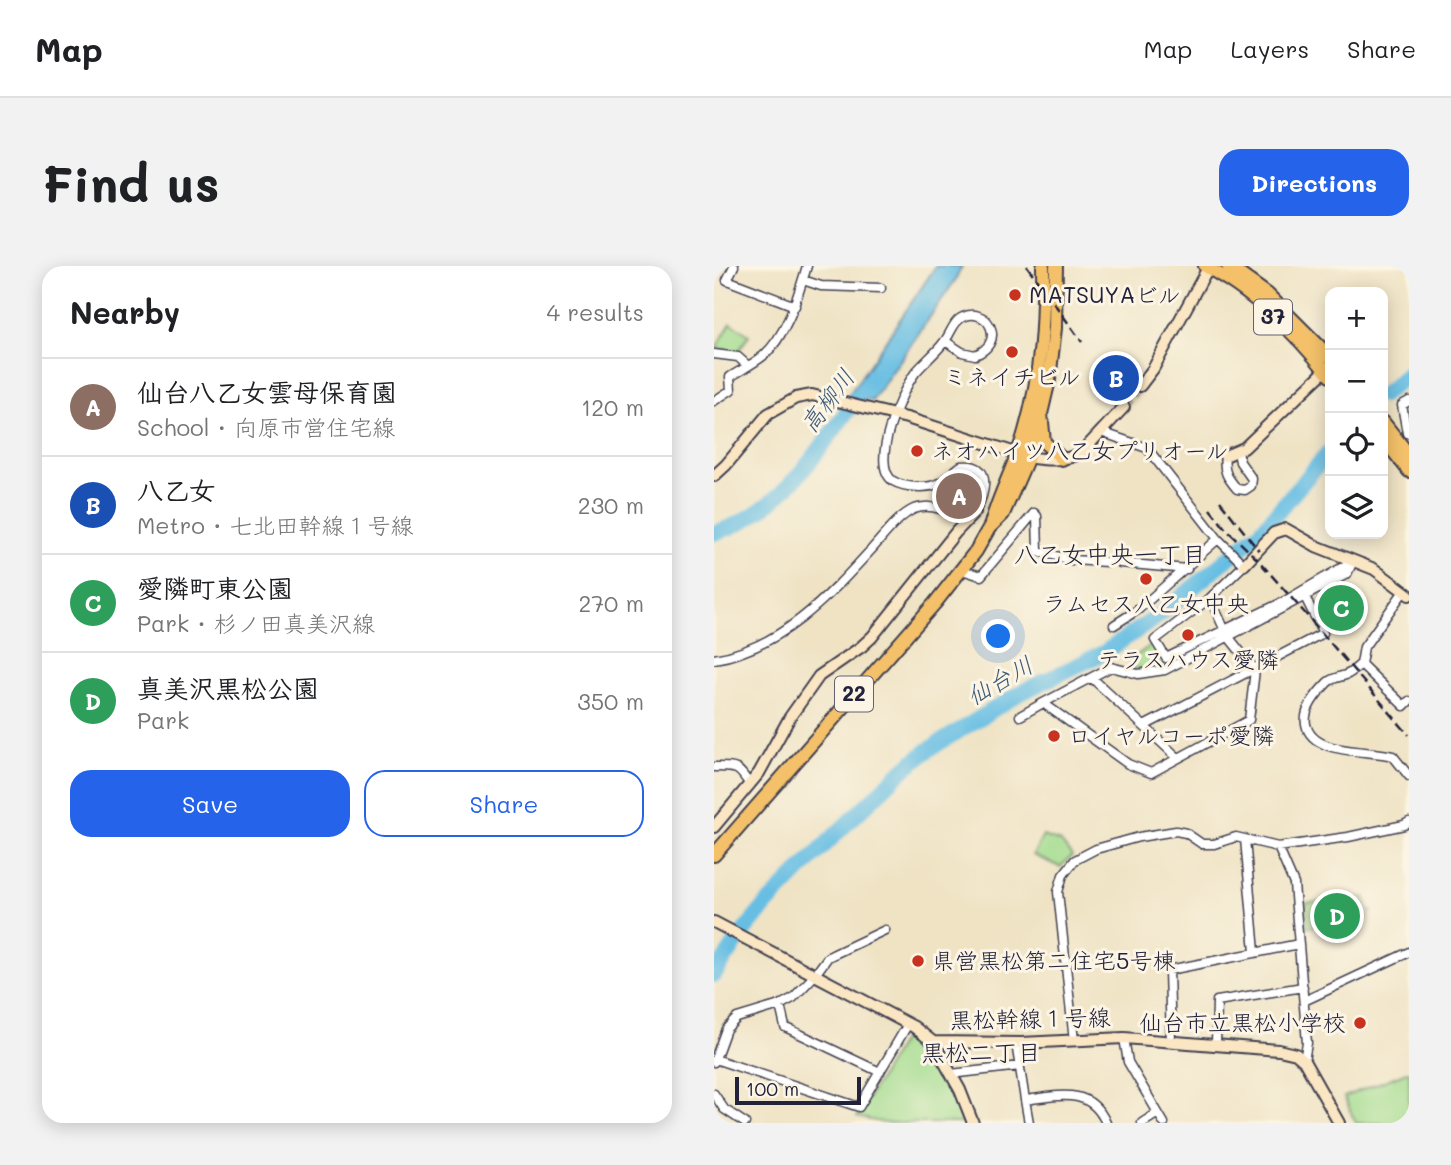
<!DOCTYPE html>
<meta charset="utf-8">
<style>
:root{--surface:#fff;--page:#f2f2f2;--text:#202124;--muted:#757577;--line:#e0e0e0;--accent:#2563eb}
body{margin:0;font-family:Mali,"Klee One",sans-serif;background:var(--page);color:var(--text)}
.controls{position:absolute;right:21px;top:21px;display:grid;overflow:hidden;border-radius:14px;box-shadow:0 4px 18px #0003}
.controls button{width:63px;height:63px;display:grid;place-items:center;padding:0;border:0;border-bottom:2px solid var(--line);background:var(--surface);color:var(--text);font:35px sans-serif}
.scale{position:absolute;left:21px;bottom:18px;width:126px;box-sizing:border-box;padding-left:7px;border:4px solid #22223b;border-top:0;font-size:19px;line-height:24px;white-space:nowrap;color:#22223b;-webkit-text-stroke:5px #fcf5e5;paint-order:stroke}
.you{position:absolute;left:285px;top:371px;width:24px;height:24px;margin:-18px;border:5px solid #fff;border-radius:50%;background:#1a73e8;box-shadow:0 0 0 10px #1a73e833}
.badge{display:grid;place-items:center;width:46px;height:46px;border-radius:50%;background:var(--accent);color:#fff;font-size:23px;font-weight:700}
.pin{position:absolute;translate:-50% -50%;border:4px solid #fff;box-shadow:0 2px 7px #0006}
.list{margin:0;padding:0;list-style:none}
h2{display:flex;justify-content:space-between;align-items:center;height:91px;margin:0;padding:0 28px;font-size:30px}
h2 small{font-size:23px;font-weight:400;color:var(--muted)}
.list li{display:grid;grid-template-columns:46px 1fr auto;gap:21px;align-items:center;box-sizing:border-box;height:98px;padding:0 28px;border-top:2px solid var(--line)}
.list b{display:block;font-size:26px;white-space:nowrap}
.list p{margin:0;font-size:23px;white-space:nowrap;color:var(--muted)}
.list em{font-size:23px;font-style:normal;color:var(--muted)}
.actions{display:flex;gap:14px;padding:21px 28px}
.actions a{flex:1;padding:16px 0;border:2px solid var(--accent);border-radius:21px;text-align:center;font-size:24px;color:var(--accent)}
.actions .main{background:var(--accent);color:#fff}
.icon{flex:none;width:38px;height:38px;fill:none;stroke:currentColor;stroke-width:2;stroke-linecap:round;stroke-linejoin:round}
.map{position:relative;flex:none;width:695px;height:857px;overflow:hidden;border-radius:21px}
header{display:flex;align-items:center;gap:42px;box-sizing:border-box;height:98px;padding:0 35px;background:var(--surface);border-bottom:2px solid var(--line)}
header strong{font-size:33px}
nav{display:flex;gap:38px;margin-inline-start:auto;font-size:24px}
.intro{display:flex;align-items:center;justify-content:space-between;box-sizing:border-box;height:168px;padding:0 42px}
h1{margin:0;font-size:49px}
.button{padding:18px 32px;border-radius:21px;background:var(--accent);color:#fff;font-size:24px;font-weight:700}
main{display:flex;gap:42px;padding:0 42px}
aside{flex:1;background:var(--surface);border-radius:21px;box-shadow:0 4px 18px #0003}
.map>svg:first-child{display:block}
.green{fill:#a3dc8e;stroke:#627f64;stroke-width:2}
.water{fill:#66bee3;stroke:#44708f;stroke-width:2}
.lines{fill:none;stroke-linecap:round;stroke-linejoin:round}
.river{stroke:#66bee3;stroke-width:16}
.secondary-tunnel{stroke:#c6bca9;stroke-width:10;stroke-dasharray:10 5;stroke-linecap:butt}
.street-casing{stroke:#413f50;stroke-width:11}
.secondary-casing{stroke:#413f50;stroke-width:14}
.primary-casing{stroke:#413f50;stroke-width:16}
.street{stroke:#fff;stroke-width:8}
.secondary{stroke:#fbe6c3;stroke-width:10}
.primary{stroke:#f4c16a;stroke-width:12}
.rail{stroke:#22223b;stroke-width:2.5;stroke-dasharray:10 5;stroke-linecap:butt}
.poi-dot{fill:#c8321e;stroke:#fcf5e5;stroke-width:2.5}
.labels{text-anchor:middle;stroke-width:6;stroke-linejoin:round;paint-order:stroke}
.shield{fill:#fcf5e5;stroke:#63616e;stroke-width:2}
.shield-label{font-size:21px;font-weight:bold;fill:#22223b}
.poi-label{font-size:23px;fill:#22223b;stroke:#fcf5e5;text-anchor:start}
.street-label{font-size:23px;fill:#22223b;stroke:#fcf5e5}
.water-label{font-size:24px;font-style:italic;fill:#3a5976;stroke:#fcf5e5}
.neighbourhood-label{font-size:24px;fill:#22223b;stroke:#fcf5e5}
</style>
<header>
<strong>Map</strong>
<nav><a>Map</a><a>Layers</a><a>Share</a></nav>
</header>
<div class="intro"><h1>Find us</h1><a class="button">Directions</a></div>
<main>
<aside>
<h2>Nearby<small>4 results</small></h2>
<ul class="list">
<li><span class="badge" style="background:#8d6e63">A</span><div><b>仙台八乙女雲母保育園</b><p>School · 向原市営住宅線</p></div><em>120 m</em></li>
<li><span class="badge" style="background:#1a4fb4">B</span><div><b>八乙女</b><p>Metro · 七北田幹線１号線</p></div><em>230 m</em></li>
<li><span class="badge" style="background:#2e9e5b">C</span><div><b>愛隣町東公園</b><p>Park · 杉ノ田真美沢線</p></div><em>270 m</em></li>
<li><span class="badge" style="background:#2e9e5b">D</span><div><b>真美沢黒松公園</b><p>Park</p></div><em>350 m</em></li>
</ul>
<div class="actions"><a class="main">Save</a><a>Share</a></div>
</aside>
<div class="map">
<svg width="695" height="857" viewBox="0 0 695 857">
<rect width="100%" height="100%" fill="#fcf5e5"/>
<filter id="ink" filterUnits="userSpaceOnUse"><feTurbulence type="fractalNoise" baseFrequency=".0143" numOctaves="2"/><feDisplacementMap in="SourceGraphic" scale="14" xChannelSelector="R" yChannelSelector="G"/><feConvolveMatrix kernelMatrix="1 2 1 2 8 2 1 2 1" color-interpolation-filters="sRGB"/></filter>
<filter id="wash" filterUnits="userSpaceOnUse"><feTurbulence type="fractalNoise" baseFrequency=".00686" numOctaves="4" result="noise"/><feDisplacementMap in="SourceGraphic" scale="28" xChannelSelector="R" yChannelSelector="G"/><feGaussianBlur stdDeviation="1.57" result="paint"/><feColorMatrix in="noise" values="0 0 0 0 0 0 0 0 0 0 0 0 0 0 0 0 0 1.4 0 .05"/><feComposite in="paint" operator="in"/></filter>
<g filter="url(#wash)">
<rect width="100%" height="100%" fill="#efe3c4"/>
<path class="green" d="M17,57l18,12 -11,17 -22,-4z
M636,329l-6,37 -12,-1 -11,-17 25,-13v-4z
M440,377l12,20 -6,4 -26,2 -4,-9z
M329,570l18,6 11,14 -12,11 -27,-12z
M652,631l1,13 5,1 -7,11 -58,5 -1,-24z
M193,766c27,26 45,56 57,91h-79l-28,-6z
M695,805v52h-53l-12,-26z"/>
<path class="water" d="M222,0h26l-6,13 -84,122 -23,-6z"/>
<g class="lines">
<path class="river" d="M669,129l26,-22
M0,267c74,-22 110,-94 155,-151
M0,709l31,-45 21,-25 70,-71 68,-65 24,-19 92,-57 85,-41 52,-35 103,-85 70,-81"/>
</g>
</g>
<g filter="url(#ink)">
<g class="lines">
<path class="secondary-tunnel" d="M410,141l16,-21"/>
<g class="street-casing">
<path id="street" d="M20,0l-7,14 68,26
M89,14l18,6 60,2
M231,75l17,11 13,3c13,-5 21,-16 15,-29 -5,-10 -17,-14 -27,-9 -10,4 -12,17 -19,25 -8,11 -20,20 -29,31 -14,19 -46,91 -22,108 12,7 35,8 47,2 8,-4 13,-12 21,-17 33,-4 24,28 14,46
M0,88l24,3 10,9
M0,135l17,-11 -1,-13c11,-7 23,-13 33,-21 24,-20 35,-61 44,-90
M695,135l-7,4 5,28 2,-1
M387,166l46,16 71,91 26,26 -34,33 17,37 28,35 -6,50 -98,53 -23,-9 -85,-61 68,-36 27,7 27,-4 182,-96 6,-13
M511,190c-2,16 2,21 12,33l8,1 6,-4 1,-7 -12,-17 -2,-11
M406,297l67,6
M248,304l19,6 53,-63 3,3 1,35 33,9 37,2
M690,325l-40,56 -3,17 43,42 5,-5
M496,332l-55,42 11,18 119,-57 68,-40
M400,359l25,-16 79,-70
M0,393c66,-10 114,-62 157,-109 12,-13 27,-34 43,-41 20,-7 34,3 50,14
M647,398c-4,3 -8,7 -13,10 -6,3 -14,3 -20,8 -10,10 -25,27 -22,42 6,32 63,25 87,32l16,20
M378,412l86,80
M306,450l23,-13
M430,460l179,-93 -18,-36
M0,501c23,0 24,-1 36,18
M531,573l10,113
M564,581l16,37 13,159 -3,18
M590,735l105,-49
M66,739l5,22 95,45
M410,772l4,24 36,61
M360,775l-16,-149 5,-17 12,-15 21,-11 43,-12 37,-6 10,2 16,11h12l22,-7 42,10 70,-10 56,-12 5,-3
M457,776l-2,-72 130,-26
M302,777l9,57
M502,779l1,-44 86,-14
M1,793l144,48 49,-83
M0,796l12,-33 11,-11 43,-13 13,-7 21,-22 14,-19 57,-27
M237,808l69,-8
M0,828l10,15 21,14
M315,857l-4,-23c33,-4 65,-14 81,23
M428,857l16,-10"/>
</g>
<g class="secondary-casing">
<path id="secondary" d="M426,120l13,-17 56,-103
M511,190l19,-8 86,-82
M0,210l12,-11 42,-51 28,-16 16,-3 95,23 121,39c17,3 37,5 53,-4l43,-46
M530,299l30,-32 12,-4 30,17 58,23 35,26
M0,561l45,-54 31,-56 29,-41 42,-29 11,-10 84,-105 19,-20
M0,656l200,105 19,15 88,1 103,-5 155,12 17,4 8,7 35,62
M219,776l27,48 13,33"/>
</g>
<g class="primary-casing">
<path id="primary" d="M491,0c48,26 91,67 125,110
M514,0l39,28 63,63
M328,156l2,20 18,17
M669,156l26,33
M669,172l26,33
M276,261c9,-33 26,-63 35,-96 16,-55 19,-109 18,-165
M0,589l221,-252 41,-52 13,-23 14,-14 25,-57 13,-43 8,-34 6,-52 1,-62"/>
</g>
<use href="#street" class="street"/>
<use href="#secondary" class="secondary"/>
<use href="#primary" class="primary"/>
<path class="rail" d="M313,0l55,76
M506,235l39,50
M496,243l15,19 33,32 46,52 105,123"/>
</g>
</g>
<g class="poi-dot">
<circle cx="301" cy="29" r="7"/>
<circle cx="298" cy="86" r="7"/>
<circle cx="203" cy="185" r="7"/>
<circle cx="432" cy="313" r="7"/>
<circle cx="474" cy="369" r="7"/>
<circle cx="340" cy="470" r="7"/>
<circle cx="204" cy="695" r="7"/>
<circle cx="646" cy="757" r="7"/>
</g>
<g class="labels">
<g class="shield">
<rect x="540" y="33.5" width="38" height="35" rx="5"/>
<rect x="121" y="410.5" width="38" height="35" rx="5"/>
</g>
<g class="shield-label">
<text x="559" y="58">37</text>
<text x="140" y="435">22</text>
</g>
<g class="poi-label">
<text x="315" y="37">MATSUYAビル</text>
<text x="298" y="119" text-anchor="middle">ミネイチビル</text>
<text x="217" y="193">ネオハイツ八乙女プリオール</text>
<text x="432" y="346" text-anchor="middle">ラムセス八乙女中央</text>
<text x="474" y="402" text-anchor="middle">テラスハウス愛隣</text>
<text x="354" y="478">ロイヤルコーポ愛隣</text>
<text x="218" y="703">県営黒松第二住宅5号棟</text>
<text x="632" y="765" text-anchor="end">仙台市立黒松小学校</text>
</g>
<g class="street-label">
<text transform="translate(316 753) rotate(-1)" y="8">黒松幹線１号線</text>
</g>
<g class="water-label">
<text transform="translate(114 135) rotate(-53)" y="8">高柳川</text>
<text transform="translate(286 415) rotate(-30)" y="8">仙台川</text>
</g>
<g class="neighbourhood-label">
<text x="396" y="297">八乙女中央一丁目</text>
<text x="267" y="795">黒松二丁目</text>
</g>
</g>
</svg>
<div class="controls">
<button>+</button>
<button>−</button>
<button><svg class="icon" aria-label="locate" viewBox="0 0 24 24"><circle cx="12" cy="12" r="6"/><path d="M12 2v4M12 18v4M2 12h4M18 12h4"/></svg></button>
<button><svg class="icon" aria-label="layers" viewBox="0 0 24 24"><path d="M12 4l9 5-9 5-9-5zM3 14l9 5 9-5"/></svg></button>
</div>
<div class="scale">100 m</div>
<div class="you"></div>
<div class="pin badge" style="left:245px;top:230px;background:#8d6e63">A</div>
<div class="pin badge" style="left:402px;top:112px;background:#1a4fb4">B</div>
<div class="pin badge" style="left:627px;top:342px;background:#2e9e5b">C</div>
<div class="pin badge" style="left:623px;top:650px;background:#2e9e5b">D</div>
</div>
</main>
